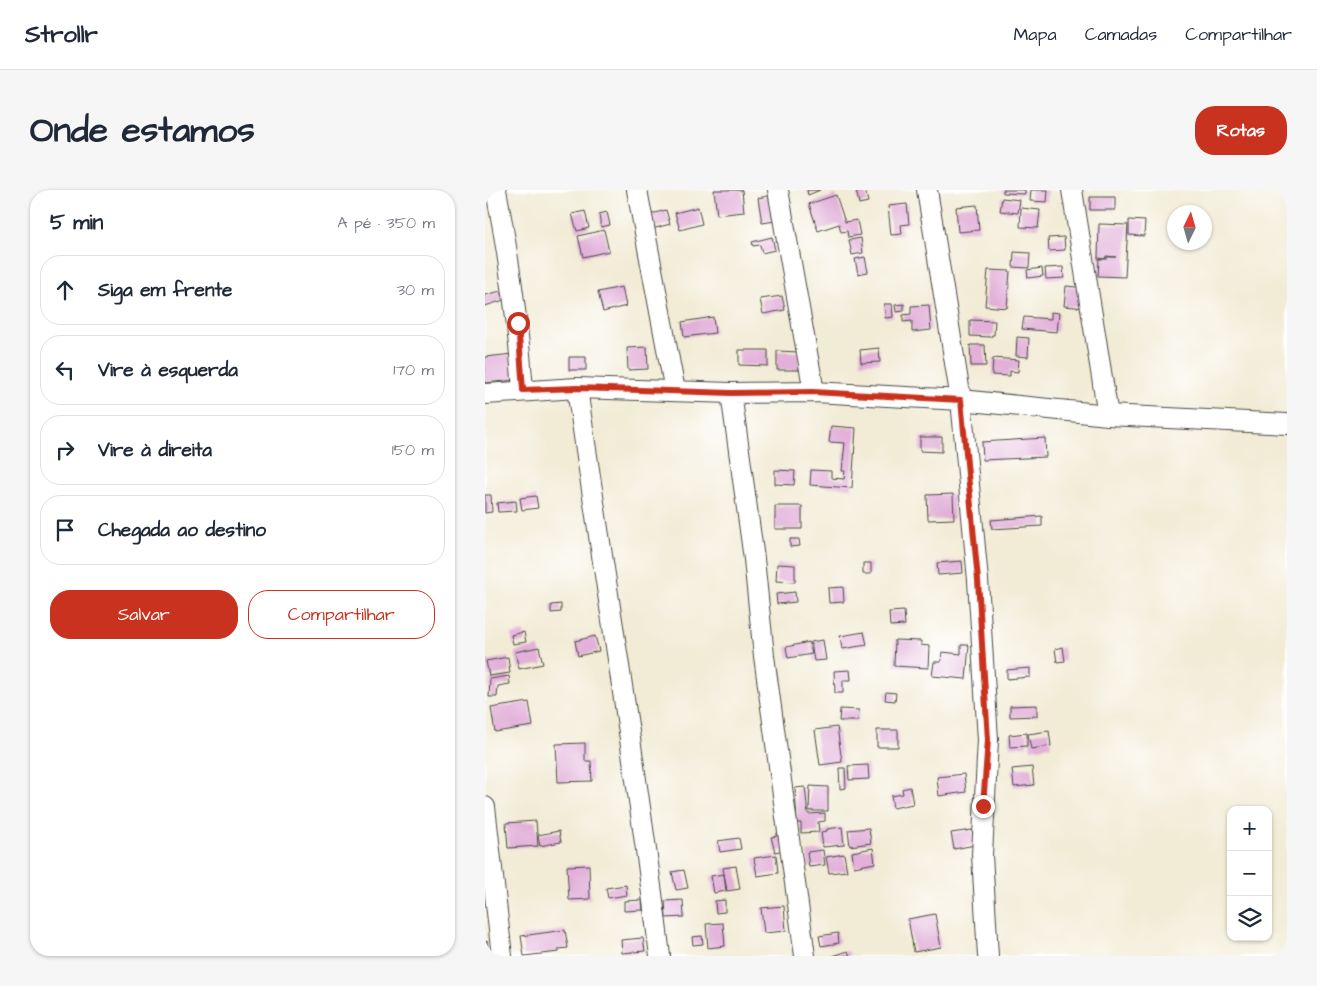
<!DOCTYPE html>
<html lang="pt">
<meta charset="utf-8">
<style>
:root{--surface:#fff;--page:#f6f6f7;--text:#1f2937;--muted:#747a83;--line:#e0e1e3;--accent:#c8321e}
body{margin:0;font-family:"Architects Daughter",sans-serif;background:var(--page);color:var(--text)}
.controls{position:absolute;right:15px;bottom:15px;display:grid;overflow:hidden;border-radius:10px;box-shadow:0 1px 4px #0004}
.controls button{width:45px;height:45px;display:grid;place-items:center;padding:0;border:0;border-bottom:1px solid var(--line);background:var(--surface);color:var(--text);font:25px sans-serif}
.compass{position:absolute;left:682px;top:15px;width:45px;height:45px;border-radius:50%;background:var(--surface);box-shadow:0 1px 4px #0004;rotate:5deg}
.stop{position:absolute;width:15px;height:15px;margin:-11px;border:4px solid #c8321e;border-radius:50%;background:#fff}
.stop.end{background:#c8321e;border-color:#fff;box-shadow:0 1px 5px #0008}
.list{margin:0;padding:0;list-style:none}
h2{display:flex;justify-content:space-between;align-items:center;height:65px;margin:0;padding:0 20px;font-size:21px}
h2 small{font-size:16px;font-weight:400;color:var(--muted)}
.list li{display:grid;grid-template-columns:32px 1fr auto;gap:15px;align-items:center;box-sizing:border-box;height:70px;margin:0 10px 10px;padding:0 10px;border:1px solid var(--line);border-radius:20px}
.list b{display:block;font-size:19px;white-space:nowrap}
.list em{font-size:16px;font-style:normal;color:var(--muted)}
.actions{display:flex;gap:10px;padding:15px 20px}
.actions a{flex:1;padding:11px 0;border:1px solid var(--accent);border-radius:20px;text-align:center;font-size:18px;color:var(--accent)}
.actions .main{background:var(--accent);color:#fff}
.icon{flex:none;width:28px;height:28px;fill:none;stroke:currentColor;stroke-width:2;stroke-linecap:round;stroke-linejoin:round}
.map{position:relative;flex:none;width:802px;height:766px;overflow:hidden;border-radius:20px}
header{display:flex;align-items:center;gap:30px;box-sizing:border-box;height:70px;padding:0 25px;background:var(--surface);border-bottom:1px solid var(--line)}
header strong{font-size:24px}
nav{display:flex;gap:28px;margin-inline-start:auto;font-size:18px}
.intro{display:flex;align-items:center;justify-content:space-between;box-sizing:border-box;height:120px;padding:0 30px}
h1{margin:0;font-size:35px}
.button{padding:12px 22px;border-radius:20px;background:var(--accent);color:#fff;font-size:18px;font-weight:700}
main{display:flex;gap:30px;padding:0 30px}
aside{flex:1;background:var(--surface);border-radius:20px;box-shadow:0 1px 4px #0004}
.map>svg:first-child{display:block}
.building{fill:#e2b0d9}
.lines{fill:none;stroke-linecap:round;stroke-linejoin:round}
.street-casing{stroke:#494844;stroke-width:22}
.street{stroke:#fff;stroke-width:20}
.route{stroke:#c8321e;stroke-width:6}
</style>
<header>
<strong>Strollr</strong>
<nav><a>Mapa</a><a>Camadas</a><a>Compartilhar</a></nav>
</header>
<div class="intro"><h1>Onde estamos</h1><a class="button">Rotas</a></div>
<main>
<aside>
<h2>5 min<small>A pé · 350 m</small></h2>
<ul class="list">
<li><svg class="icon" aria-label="ahead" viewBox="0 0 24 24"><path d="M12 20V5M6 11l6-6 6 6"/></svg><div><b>Siga em frente</b></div><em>30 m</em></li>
<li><svg class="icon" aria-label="left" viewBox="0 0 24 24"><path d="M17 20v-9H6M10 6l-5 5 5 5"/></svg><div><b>Vire à esquerda</b></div><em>170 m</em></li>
<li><svg class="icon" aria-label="right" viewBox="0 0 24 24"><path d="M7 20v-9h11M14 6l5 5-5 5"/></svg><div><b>Vire à direita</b></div><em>150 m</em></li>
<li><svg class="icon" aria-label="arrive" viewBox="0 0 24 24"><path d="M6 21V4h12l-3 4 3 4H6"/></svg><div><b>Chegada ao destino</b></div></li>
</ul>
<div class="actions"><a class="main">Salvar</a><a>Compartilhar</a></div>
</aside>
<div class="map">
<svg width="802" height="766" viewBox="0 0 802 766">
<rect width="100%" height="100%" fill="#fff"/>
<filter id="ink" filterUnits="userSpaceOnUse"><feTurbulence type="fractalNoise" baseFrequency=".02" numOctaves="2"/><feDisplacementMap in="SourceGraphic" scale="10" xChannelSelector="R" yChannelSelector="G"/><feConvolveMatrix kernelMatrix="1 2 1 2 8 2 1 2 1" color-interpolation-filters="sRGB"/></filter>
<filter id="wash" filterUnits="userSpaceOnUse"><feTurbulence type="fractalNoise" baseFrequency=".0096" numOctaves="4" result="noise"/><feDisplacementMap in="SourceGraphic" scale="20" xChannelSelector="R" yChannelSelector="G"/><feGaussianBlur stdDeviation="1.12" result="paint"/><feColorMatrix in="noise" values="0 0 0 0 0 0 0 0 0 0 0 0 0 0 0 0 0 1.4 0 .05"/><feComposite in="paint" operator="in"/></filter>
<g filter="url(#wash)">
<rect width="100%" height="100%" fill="#f2ebd5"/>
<g id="blocks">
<path class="building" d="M229,0h28l2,22 -27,3z
M322,0h13l-12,5z
M371,0h9l3,12 -9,2z
M518,0h22v4l-22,-1z
M546,0h17l-1,12 -17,-1z
M287,5l4,26 -14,2 -4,-25z
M351,5l9,27 12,-2 3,15 -12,2 -1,-6 -6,1 -2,-8 -21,7 -9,-27z
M605,7h25v13h-25z
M517,8l18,2 -2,13 -18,-2z
M422,14l2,20 -8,1 1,9 -11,1 -3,-29z
M492,15l2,25 -21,2 -2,-25z
M213,17l4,17 -22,6 -5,-17z
M536,18l19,2 -2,18 -18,-1z
M181,20l4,14 -18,5 -4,-14z
M100,21l4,17 -12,3 -5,-17z
M122,22l3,13 -9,2 -2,-13z
M644,30l16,1 -1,15 -15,-1z
M614,34l29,1 -3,52 -27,-1 1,-17h8v-2h9l-10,-1 -1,3 -7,-1z
M119,40l5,21 -26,6 -5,-21z
M287,47l3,13 -13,3 -2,-8 -7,1 -1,-4z
M579,47l1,13 -16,1 -1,-13z
M376,48l2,15 -11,2 -3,-15z
M529,62l16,1 -1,15 -16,-1z
M380,67l3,15 -10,2 -3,-15z
M578,77l1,11 -18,1 -1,-11z
M557,78l1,8 -15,2 -1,-8z
M503,80l22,1 -3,37 -22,-2z
M581,96l20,2 -1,20 -21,-2z
M137,97l4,19 -23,6 -5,-20z
M16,101l3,9 -19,6v-11z
M297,106l3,14 -22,4 -3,-15z
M399,114h8l1,13 -8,1z
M419,114v7l-8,1 -1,-7z
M444,115l2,25 -19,2v-11l-9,1v-7l8,-1v-8z
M566,122l8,1 -2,19 -35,-3 2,-12 27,2z
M228,127l2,16 -31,4 -2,-15z
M485,130l25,1 -1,14h-2l-1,2 -21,-1z
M532,147l12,1 -1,19 -12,-1z
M485,155h15l1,21h-15z
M162,157l1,22 -20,1 -1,-22z
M394,158l1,14 -19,1 -1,-13z
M254,160h29v16l-29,-1z
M292,161l22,1v18h-22z
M28,164l3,26 -31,3v-26z
M84,167h17v13h-17z
M508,168l26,2 -1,12 -8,-1v5l-18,-1z
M346,236l25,2 -4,60 -42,-3 1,-15 20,1v7l13,1 1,-8h-3l3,-28 -16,-1z
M435,247h22v15l-22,-1z
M560,248l1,19 -63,3 -1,-18z
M290,280l20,1 -1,14 -19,-1z
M468,304l1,25 -26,1 -1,-25z
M0,305h6l1,17 -7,1z
M51,306l2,12 -16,2 -2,-12z
M31,311l1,10 -19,1 -1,-9z
M290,316h27v23h-27z
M557,326v10l-50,3 -1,-9z
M305,349h9l1,7 -10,1z
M477,371l1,12 -25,2 -1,-12z
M378,373h8v11h-8z
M292,374l18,1v17l-19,-1z
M358,397l1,15 -15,1 -1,-15z
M310,402l1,10 -19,2 -1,-10z
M76,414v8l-10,1v-8z
M419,421l1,14 -15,1 -1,-14z
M39,442l2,10 -13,2 -2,-9z
M379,442l3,13 -25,4 -2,-13z
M110,446l4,15 -21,5 -3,-15z
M338,450l3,20 -12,1 -3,-19z
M410,450l26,1v4l8,1 -1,22 -34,-2z
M324,452l3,12 -24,4 -2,-11z
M476,455h8l-3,34 -34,-3 2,-14h7l1,-10 19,2z
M54,457l4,17 -24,5 -4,-17z
M578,457l2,14 -8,1 -2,-13z
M23,467l2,16 -21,3 -3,-15z
M545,478v9l-23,2v-9z
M365,480l1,10h-8v13h-8l-1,-22z
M24,486l1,8 -12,2 -1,11h-8l1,-18z
M401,502l10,1 -1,8 -10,-1z
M44,512l4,24 -38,6 -4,-24z
M552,515v11l-27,1v-11z
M355,519l19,1 -1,11h-19z
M352,537l5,35 -22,3 -5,-35z
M392,540h21v17h-21z
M564,541l2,15 -20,3 -3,-15z
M542,543v13l-17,1 -1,-12z
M100,553v18h6l1,20 -34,1 -2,-38z
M383,575l1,14 -20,1 -1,-14z
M547,577l2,18 -20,2 -2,-18z
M354,578h6l1,20 -6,1z
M479,584l2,18 -27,4 -2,-19z
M325,596l18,1v24h-19z
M320,597l3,27 17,-1v8l-7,1 1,10 -18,1v-10h-4l-2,-35z
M425,597l3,17 -20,4 -2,-12 12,-2 -1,-5z
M51,631l2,25 -30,2 -2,-25z
M357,637l2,18 -21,2 -2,-15 6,-1v-2z
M384,638l2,15 -21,3 -2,-16z
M487,640l3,15 -21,4 -3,-16z
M74,641l2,11 -21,4 -2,-11z
M297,642l2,18 -9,2 -4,-15 6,-1v-3z
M254,648l2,11 -21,3 -2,-11z
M388,658l2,15 -21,4 -2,-15z
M338,660l2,15 -16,2 -2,-15z
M359,664l3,17 -18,2 -3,-16z
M291,665l2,18 -21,3 -3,-18z
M104,675l1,34 -21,1 -2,-34z
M251,676l4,23 -13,2 -4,-23z
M199,680l4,18 -12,2 -4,-18z
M239,684l2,17 -12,2 -3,-17z
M141,695l1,10 -19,3 -2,-10z
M157,710l1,10 -19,1v-10z
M198,710l1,17 -18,1 -1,-17z
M240,710v12l-9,1 -1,-12z
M299,716l2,25 -22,2 -3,-25z
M450,724l6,33 -27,5 -6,-33z
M238,733l2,23 -17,2 -2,-24z
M80,740l3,18 -9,1v3l-35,4 -3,-20z
M353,743l1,10 -18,3 -2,-10z
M217,746l1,8 -10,1 -1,-8z
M158,748l2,13 -23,2 -1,-13z
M2,751l1,15h-3v-14z
M363,761l2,5h-17z"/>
</g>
</g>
<g filter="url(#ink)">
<use href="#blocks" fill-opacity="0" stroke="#494844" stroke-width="1"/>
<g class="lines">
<g class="street-casing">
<path id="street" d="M11,0c13,67 22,132 27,200
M152,0l38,201
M293,0l36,202
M442,0l34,210 17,180 10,160 -6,115 6,101
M587,0l36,225
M92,198c27,190 60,378 83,568
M246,203l23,166 10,97 41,300
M0,204l92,-6 154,5 83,-1 147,8 147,15 179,9
M0,617l17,149"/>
</g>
<use href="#street" class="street"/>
</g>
</g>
<g class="lines" filter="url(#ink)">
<path class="route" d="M33,133l5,67 54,-2 154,5 82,-1 148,8 17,180 10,160 -5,66"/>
</g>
</svg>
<div class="controls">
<button>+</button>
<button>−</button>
<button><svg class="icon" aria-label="layers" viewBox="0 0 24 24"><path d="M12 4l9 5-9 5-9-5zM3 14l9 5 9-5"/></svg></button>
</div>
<svg class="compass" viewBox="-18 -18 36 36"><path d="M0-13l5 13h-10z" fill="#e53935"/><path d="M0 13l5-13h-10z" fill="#747a83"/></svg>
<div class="stop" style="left:33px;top:133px"></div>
<div class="stop end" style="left:498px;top:616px"></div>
</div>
</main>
